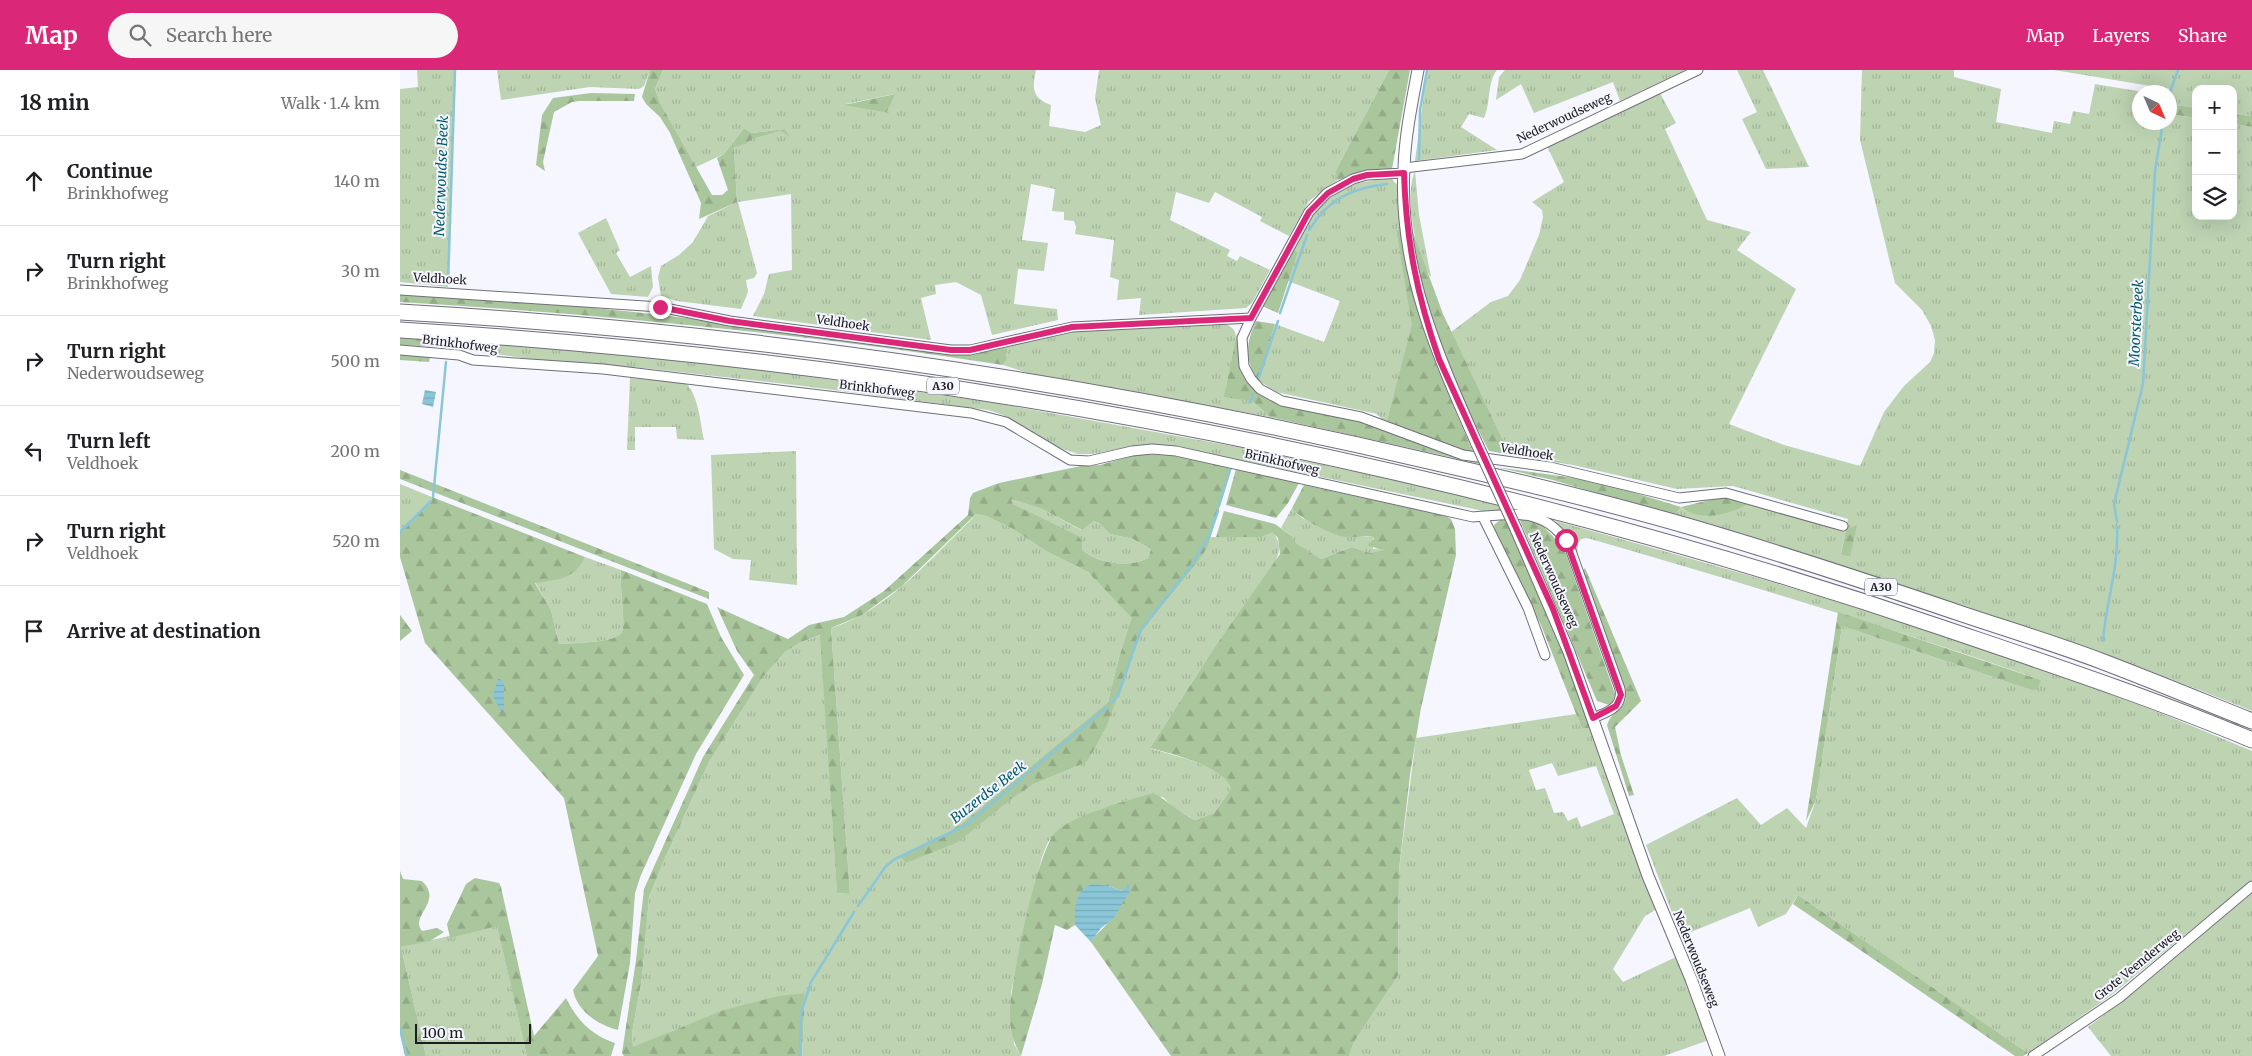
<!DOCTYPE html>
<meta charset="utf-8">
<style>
:root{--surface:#fff;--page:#f6f6f6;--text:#202124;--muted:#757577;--line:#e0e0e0;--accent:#db2777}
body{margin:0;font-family:Merriweather,serif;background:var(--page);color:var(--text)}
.controls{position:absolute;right:15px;top:15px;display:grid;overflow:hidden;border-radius:10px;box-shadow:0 5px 20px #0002}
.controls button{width:45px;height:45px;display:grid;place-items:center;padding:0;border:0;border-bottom:1px solid var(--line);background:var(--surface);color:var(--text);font:25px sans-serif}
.compass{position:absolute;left:1732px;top:15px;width:45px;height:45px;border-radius:50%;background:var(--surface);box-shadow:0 5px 20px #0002;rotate:136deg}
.scale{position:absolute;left:15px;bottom:12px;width:116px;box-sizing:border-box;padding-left:5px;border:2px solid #1c1c20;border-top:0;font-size:14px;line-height:18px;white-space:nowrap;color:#1c1c20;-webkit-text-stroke:4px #f5f6ff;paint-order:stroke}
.stop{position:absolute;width:15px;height:15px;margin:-11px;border:4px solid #db2777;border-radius:50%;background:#fff}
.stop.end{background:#db2777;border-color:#fff;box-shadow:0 1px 5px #0008}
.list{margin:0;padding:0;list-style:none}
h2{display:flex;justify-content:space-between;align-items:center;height:65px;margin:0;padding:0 20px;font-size:21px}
h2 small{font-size:16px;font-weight:400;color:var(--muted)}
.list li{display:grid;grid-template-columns:32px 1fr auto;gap:15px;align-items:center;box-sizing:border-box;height:90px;padding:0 20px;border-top:1px solid var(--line)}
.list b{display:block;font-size:19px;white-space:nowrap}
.list p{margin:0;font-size:16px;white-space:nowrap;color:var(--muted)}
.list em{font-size:16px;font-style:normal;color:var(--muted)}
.icon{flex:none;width:28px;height:28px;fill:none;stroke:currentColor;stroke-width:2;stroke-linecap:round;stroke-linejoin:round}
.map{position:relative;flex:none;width:1852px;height:986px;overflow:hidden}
header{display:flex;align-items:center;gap:30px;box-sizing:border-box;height:70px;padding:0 25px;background:var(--accent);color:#fff}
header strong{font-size:24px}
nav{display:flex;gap:28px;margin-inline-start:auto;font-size:18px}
.search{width:350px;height:45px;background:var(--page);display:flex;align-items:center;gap:12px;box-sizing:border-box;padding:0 18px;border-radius:28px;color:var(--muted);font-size:19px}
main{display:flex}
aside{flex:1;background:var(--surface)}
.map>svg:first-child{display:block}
.grass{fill:url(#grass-tufts);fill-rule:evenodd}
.forest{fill:url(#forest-firs);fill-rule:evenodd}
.water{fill:url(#water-rules)}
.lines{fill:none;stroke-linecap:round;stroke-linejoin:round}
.stream{stroke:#8ac6d8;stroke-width:2.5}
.street-casing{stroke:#6f6f79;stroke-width:11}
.secondary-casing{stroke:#6f6f79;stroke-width:13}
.highway-casing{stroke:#6f6f79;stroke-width:17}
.street{stroke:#fff;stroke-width:9}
.secondary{stroke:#fff;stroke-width:11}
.highway{stroke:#fff;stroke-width:15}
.secondary-bridge-casing{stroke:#6f6f79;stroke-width:13;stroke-linecap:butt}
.secondary-bridge{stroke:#fff;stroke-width:11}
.route{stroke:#db2777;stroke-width:6}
.labels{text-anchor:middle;stroke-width:4;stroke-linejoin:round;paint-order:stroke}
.shield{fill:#f5f6ff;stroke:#5d5d63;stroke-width:1}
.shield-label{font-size:11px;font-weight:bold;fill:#1c1c20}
.street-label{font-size:12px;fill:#1c1c20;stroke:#f5f6ff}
.water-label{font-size:14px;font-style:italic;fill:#005a6c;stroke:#f5f6ff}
</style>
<header>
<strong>Map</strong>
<div class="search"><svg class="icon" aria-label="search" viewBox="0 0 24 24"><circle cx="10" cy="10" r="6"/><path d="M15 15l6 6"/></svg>Search here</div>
<nav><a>Map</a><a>Layers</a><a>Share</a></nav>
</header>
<main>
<aside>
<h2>18 min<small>Walk · 1.4 km</small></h2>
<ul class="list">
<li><svg class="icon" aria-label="ahead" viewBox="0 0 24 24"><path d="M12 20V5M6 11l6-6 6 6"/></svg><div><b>Continue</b><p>Brinkhofweg</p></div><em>140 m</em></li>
<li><svg class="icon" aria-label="right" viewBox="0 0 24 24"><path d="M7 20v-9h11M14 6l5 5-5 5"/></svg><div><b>Turn right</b><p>Brinkhofweg</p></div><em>30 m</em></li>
<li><svg class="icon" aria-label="right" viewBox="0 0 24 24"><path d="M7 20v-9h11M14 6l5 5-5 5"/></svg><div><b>Turn right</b><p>Nederwoudseweg</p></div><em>500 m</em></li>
<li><svg class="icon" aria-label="left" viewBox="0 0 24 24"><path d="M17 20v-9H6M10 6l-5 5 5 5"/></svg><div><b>Turn left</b><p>Veldhoek</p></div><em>200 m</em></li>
<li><svg class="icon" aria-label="right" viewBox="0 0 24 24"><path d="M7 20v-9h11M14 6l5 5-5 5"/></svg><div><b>Turn right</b><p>Veldhoek</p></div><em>520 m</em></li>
<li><svg class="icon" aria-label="arrive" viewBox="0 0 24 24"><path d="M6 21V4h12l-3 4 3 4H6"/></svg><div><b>Arrive at destination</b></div></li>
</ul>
</aside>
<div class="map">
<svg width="1852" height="986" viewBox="0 0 1852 986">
<defs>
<pattern id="grass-tufts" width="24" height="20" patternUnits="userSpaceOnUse" patternTransform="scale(1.25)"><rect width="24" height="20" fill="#bdd3b2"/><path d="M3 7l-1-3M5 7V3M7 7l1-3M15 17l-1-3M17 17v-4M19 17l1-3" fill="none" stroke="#a2b599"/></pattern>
<pattern id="forest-firs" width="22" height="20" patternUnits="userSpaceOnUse" patternTransform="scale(1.25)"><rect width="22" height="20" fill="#aac69c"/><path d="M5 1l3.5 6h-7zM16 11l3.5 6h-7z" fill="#92aa86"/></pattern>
<pattern id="water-rules" width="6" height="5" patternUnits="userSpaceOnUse" patternTransform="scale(1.25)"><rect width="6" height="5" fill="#8ac6d8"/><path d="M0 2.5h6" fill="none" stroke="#76aab9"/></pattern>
</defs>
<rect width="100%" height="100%" fill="#f5f6ff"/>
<path class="grass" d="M17,0h39l-8,217 -48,-5v-193l18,-2z
M97,0h153l-6,16 -5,3 -49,-2 -89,13z
M263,0h373c-4,19 -4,28 15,35l-2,21 36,6 16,-7 -6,-27 4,-28h290l-54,102 3,8 -29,21 -20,35 -29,-15 2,-4 -47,-25 -6,11 -33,-11 -6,28 60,30 -3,6 10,5 3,-5 30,14 -18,33 -6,5 -107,7 2,-17 -24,2 2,-20 -9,-3 4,-37 -39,-6 1,-7 -2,-6 -10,-1v-8l-12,-1 3,-22 -24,-5 -9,56 26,3 -4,28 -26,-2 -4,35 43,5 1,11 -66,15 -11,-40 -25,-13 -21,3 1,9 -15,4 10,42 -178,-24 11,-22 5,-20 23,-4 -1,-76 -53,8 19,71 -3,5 -8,2 2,12 -7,17 -64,-8 -16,-5 -3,-19 3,-11 18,-11 14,-13 15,-26 29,-14 -3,-56 12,-2 5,-5 29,-8 9,5 -4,-7 -33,4 -8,-5 -20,26 -28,13 -36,-64 -5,-14zM494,24l-7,18 -41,-8z
M1027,0h70c-10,12 -6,33 -13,48l-15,-4 -8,13 36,23 -82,11z
M1105,0h180l-65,31 -7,-19 -79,31 -13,-29 -25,16 3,-23z
M1337,0h26l46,97 -43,2 -24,-50 15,-7z
M1462,0h92v7l47,12 -5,33 56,11 2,-12 16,3 3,-13 16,3 6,-30 48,8h-3v30h30v-8l26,4v98h37v-92l19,3v584c-189,-77 -383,-137 -578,-195l7,-9 5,4 65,-9 95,27 2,-10 -115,-33 -56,3 -104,-24 -54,-17 -12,-4 -5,-6 -51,-106 40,-30 17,-6 12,-16 19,-45 4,-18 -1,-7 -10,-8 32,-20 -18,-38 113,-53 17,32 -11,6 42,91 44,12 -14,18 59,39 -67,135 55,21 76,21 24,-54 20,-26 26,-24 4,-9 1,-13 -4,-14 -9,-16 -27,-27 -35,-143zM1452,459l-2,28 -9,-4 5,-23z
M1654,0h198v46l-19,-2v-25h-37v19l-26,-4 -1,-15z
M1015,101l4,44 12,62c-16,-20 -27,-82 -16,-106z
M991,108l8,9 4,42 -7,1 17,95 -27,99 -9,-10 -101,-22 -18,-12 17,-56 49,18 16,-41 -52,-20 10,-29 -7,-3c32,-53 36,-64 100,-71z
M206,148l14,32 -4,3 14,24 21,-11 2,21 -5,10 -37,-3 -33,-61z
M826,254c9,5 11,8 9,19l17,58 18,16 -239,-43 -28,-9 4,-6 -2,-17 47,-10z
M45,269l151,12 109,11 285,40 248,45 191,40 82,22 1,2 -24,1 -315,-66 -34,-1 -47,9h-14l-18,-6 -57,-33 -15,-5 -193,-25 -152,-17 -112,-9 -86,-12z
M230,308l56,5c13,14 14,39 18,57l-27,-1 -1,-12h-41v23h-8z
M396,381l1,134 -48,-5 2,-20 -18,-1 -19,-10 -3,-94z
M0,414l32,13v4l-32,30z
M611,429l31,10 39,21 13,-9 5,2 11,11 23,5 18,10 -3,9c-20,10 -49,6 -66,-8v-9l-69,-37z
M892,438l10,10 36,17 35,2v12l8,-1 3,3 -14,2 -18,-6 -31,12 -30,-19 -1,-5 -9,-7z
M576,444l10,2 25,12 35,23 42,21 45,46 -15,43 -10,41 -143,119 -59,42 128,-79 53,-22 38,-83 17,-48 56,-69 13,-25h51l10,-6c9,12 9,20 2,33l-60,84 -64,100c22,8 73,16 81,41l-17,24 -19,7 -19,-10 -13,-13 -38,4 -32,11 -30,14 -15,16 -6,15 -14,56 -17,79 3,52 7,12h-219l3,-63c-63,8 -114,30 -172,55l-1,-15 10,-55 7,-81 16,-39 44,-96 54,-85 22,-25 14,-9 22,-8 16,258 13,1 -19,-266c56,-17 99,-69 140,-108z
M1156,451c236,65 471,133 696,230v129l-143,117 -81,56 -230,-158 -12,19 -28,13 -8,-19 -69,28 -35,-91 91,-47 24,27 26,-17 19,20 10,-28 26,-174 192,65 7,-11c-150,-52 -301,-98 -454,-142l-6,1 -3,5 -1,11z
M185,487l36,13c-2,15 5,53 1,62 -5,11 -51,11 -63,12l-8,-34 -16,-28c22,-2 40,-4 50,-25z
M1176,644l6,15 10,-2 65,182 -12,7 -32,53 10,13 55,-26 31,84 -45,16h-315l5,-14 44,-66 1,-106 17,-132zM1152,693l6,13 38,-10 18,48 -33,13 -4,-10 -9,4 -5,-9 -9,1 -9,-25 -9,2 -7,-20z
M1852,823v163h-141l-23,-29 43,-32z
M97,855l30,131h-101l-25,-109z"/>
<path class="forest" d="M250,0h13l-8,19 5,14 52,92h10l6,-5 -11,-32 7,-4 20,-26 8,5 33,-4 5,8 -10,-6 -28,8 -6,5 -12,3 3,55 -38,17 2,-16 -31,-70 -10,-16 -14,-13 -4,-7z
M989,0h21l-18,99 -39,5 -15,6 -3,-8z
M191,23l44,1 -1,7h-54l-8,1 -18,10 -11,50 2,9 -9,-6 6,-50 11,-17z
M495,24l-8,18 3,1 -46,-8z
M1770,34l26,4v10l-26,-4z
M1833,44l19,2v11l-19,-3z
M1011,157l32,87 59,124c12,14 53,21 71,27l-84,-14 -49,-96 -22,-83z
M1003,159c5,80 39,150 70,223l-17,-2 -70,-26 26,-99 -16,-95z
M891,179l7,3 -20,61 -16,-7z
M0,223c187,9 373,35 559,61l46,-12 2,17 -4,6c-200,-31 -401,-51 -603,-63z
M856,251l19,3 -17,56c-14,-21 -12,-37 -2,-59z
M837,263l2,26 6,15 36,29 79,19 93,33 35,6 3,5 -221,-49 -18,-16 -28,-4z
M0,267l45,2v8l-45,-2z
M0,281l31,3 -2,8 -29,-2z
M739,384l38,2 54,12 -23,78 -10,16 -56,69 -36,96 -19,35 -53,22 -23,15 -53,43 -52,21 -6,-7 45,-21 20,-14 143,-119 10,-41 14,-43 -44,-46 -42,-21 -35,-23 -25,-12 -10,-2 -74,72 -40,29 -31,13 19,266 -13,-1 -17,-258 -21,8 -14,9 -22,25 -54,85 -44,96 -16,39 -7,81 -10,55 1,14 91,-37 54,-14 27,-3 -3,63h-178l-2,-3 14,-93 8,-71 59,-132 51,-82 -17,-24 -20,-44 71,32 21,-14 35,-8 40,-26 84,-76 2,-17 3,-5 10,-4 16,-6 82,-17 19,-1zM611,429l31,10 40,21 12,-9 5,2 11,11 23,5 18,10 -3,9c-20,10 -49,6 -66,-8v-9l-4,-5 -65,-32z
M1096,397l100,14 85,26 41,-10h14l15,5c-19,12 -50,21 -70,5l-7,9 -121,-36z
M836,399l63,14 -11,20 -12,15 -50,-13z
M0,400l309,122v7l-309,-120z
M904,415l142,31 5,3 4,10 1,26 -35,153 -11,67 -11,95 -1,106 -44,66 -5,14h-178l-80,-114c12,-17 33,-28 31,-51l-13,-5 -34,32v7l-8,5 -12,-5 -13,59 -21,72c-8,-14 -11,-27 -11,-43 0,-29 27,-161 45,-180 16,-18 74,-33 98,-40 15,7 25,20 42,27l19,-7 17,-24c-7,-23 -59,-35 -81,-41l64,-100 66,-94 -2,-16 -6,-6 -10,5h-46l8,-26 51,13 15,11 6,8 25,16 31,-12 18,6 14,-3 -15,-4 -1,-2 6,-5 -1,-2c-9,-2 -18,1 -27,0 -12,-1 -48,-19 -54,-29z
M32,427l153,60c-10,22 -27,23 -50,26l16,27 8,34c12,-1 58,-1 63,-12 4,-9 -3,-47 -1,-62l86,34 14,33 23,38 -48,79 -55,121 -6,18 -5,70 -12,67c-20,-5 -41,-19 -45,-40l25,-34 -34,-158 -139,-155 -25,-86v-26l32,-30z
M1104,447l65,142 23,68 -10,2 -41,-104 -46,-89 -1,-11z
M1119,448l22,6 23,24 51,146 -2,7 -4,4 -12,-4z
M1457,455l-7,32 -9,-3 5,-24z
M1185,498l56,133 -26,26 6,28 13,40 -5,1 -22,-71c3,-11 15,-16 19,-26l-46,-126z
M1438,542l203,68 -3,8 -4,3 -192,-65 -26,174 -10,21z
M0,545l12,16 -12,10z
M0,801l3,8 19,2c22,21 -13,35 0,50l15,-3 7,4 -14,9 -29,6 25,109h-21l-5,-22z
M75,808l24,5 2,4 33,149 32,-38c11,22 25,37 49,45l-4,13h-84l-30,-130 -47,12 -3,-14 19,-40z
M1398,825l230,158 -5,3h-8l-222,-152z"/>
<path class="water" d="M25,320l11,2 -3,15 -11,-3z
M98,609h2l4,4v27l-3,1 -8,-15z
M693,814l16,2 13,5 6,-6 3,4 -18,30 -12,9 -10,14 -16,-17c0,-15 -1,-36 18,-41z"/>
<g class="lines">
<path class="stream" d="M1770,22l8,-22
M1019,89l1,-49 7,-40
M909,160c19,-31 43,-42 78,-46
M48,214l7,-214
M880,243l27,-78
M858,310l20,-59
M851,332l2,-8
M33,427l13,-135
M819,436l12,-39
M1717,452l-3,-18 29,-120 12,-213 8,-49
M811,461l7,-20
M0,462l31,-31
M1703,571c3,-39 16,-74 14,-114
M712,632l6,-6 23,-66 50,-64 19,-32
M458,836l28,-40 9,-7 71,-34 141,-118
M0,958l7,28
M400,986l1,-43 10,-31 43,-70"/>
<g class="street-casing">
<path id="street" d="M1004,98l118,-14 176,-84
M0,220l260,17 70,14 221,29h19l102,-23 179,-9 58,-106 18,-19 26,-14 14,-4 37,-2
M851,248l-9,20 2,28 7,13 9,10 22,12 79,16 102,38 87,12 129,31 47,-5 117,33
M0,280l59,5 14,5 130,9 368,44 35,9 64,38 19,1 43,-10 20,-2 24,2 297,66c40,-3 74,-11 97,31l50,141c3,19 -13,23 -27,29
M1083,447l45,91 17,47
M1633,986l86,-58 133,-112"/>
</g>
<g class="secondary-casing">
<path id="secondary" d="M1018,0c-6,32 -13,65 -14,98 -6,99 34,188 73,276
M1116,459l53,123 79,224 43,103 28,77"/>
</g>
<g class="highway-casing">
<path id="highway" d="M0,242c351,20 699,71 1041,152 84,19 167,39 250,63 92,27 183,57 274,88 45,15 91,29 136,46 50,19 101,40 151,60
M0,260c526,32 1047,129 1546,299 103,35 206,69 306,111"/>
</g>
<use href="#street" class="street"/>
<use href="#secondary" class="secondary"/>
<use href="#highway" class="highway"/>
<g class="secondary-bridge-casing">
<path id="secondary-bridge" d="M1077,374l39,85"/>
</g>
<use href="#secondary-bridge" class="secondary-bridge"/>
</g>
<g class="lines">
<path class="route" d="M260,237l70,14 221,29h19l102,-23 179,-9 58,-106 19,-19 25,-14 14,-4 37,-2c2,67 13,123 35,186l114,250 40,109 23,-12 5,-11 -55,-155"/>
</g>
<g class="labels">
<g class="shield">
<rect x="527" y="307.5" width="32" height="17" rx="4"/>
<rect x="1465" y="508.5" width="32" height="17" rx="4"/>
</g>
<g class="shield-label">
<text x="543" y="320">A30</text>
<text x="1481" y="521">A30</text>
</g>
<g class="street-label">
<text transform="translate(1164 48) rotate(-25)" y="4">Nederwoudseweg</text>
<text transform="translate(40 209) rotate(3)" y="4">Veldhoek</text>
<text transform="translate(443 253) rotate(8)" y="4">Veldhoek</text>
<text transform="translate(60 274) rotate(7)" y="4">Brinkhofweg</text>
<text transform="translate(477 319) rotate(7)" y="4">Brinkhofweg</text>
<text transform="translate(1127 382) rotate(9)" y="4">Veldhoek</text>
<text transform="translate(882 392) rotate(13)" y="4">Brinkhofweg</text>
<text transform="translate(1154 510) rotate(66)" y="4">Nederwoudseweg</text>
<text transform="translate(1296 889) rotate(68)" y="4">Nederwoudseweg</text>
<text transform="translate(1737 895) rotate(-39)" y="4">Grote Veenderweg</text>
</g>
<g class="water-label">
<text transform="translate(41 106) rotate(-88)" y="5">Nederwoudse Beek</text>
<text transform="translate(1736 253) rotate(-87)" y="5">Moorsterbeek</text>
<text transform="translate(588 722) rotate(-38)" y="5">Buzerdse Beek</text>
</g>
</g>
</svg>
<div class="controls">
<button>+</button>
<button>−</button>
<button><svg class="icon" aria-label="layers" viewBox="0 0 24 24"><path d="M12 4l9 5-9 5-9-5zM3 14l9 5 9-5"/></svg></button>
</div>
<svg class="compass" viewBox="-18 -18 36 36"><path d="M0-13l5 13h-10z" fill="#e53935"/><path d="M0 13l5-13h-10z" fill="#757577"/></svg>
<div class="scale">100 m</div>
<div class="stop" style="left:1166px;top:470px"></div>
<div class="stop end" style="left:260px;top:237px"></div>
</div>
</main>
